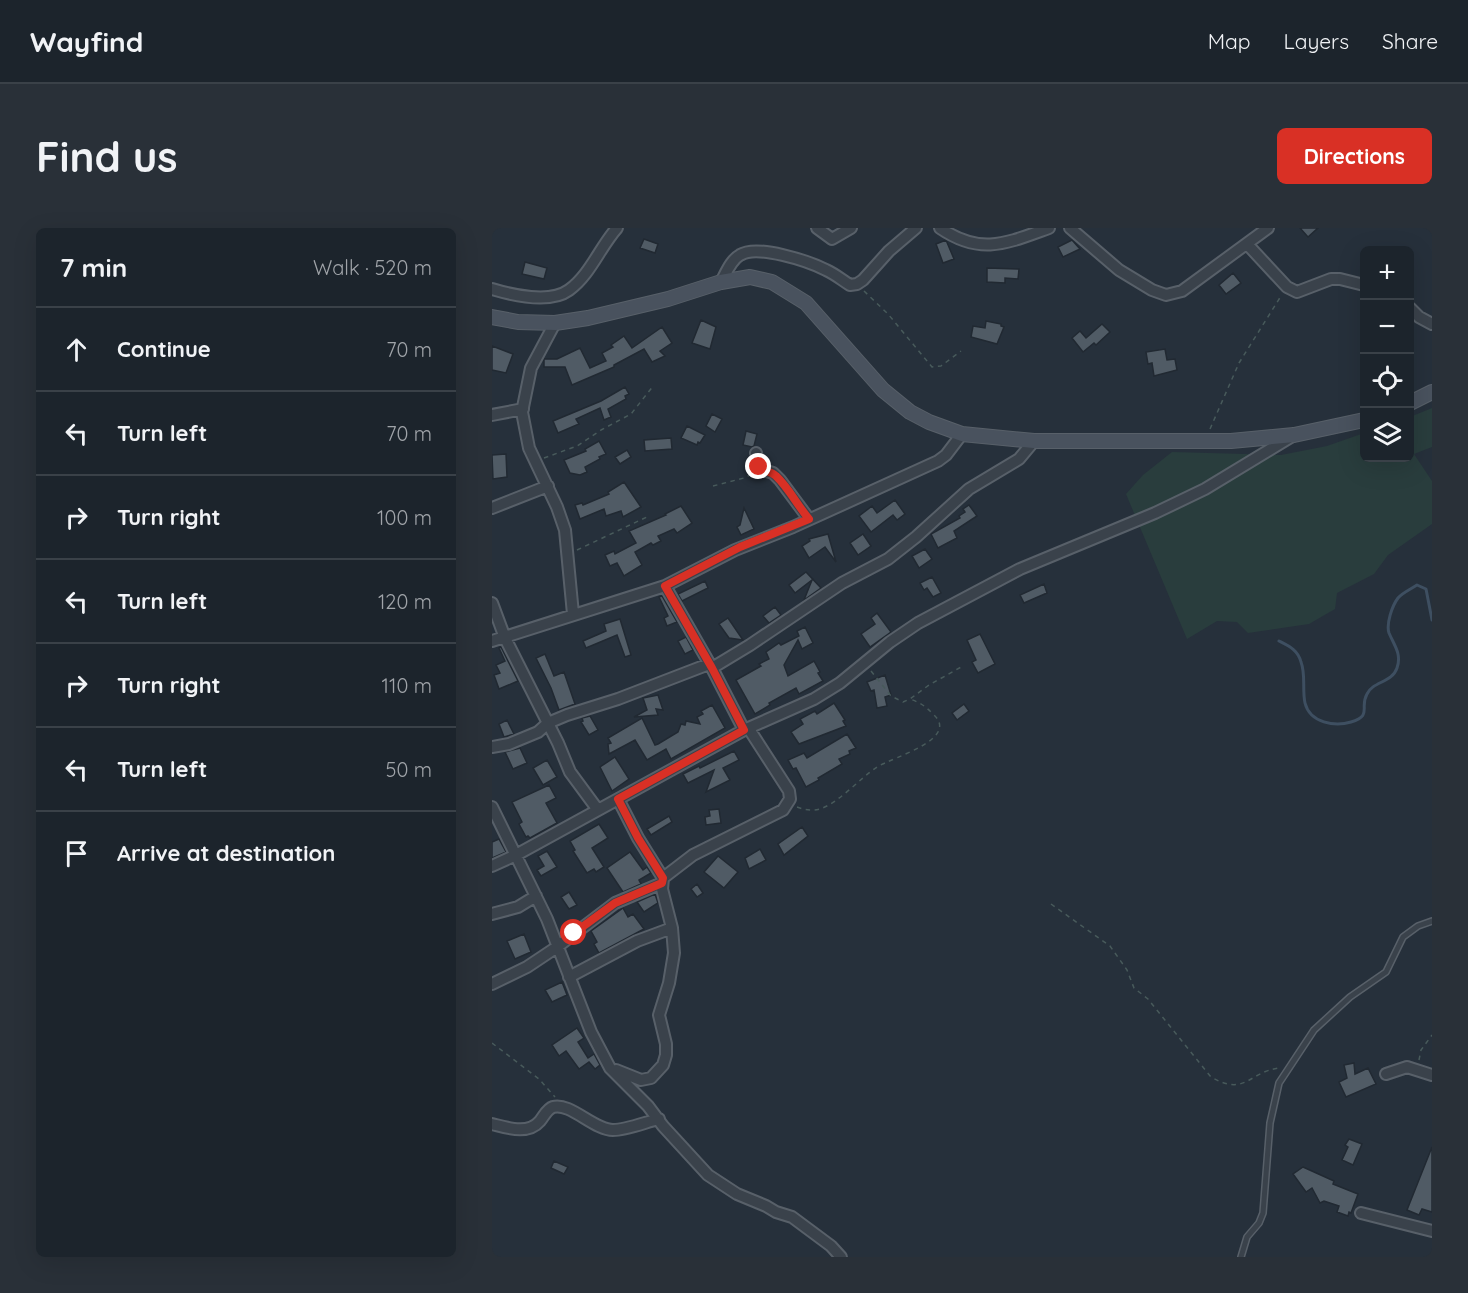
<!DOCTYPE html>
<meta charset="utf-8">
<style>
:root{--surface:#1c242c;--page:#293038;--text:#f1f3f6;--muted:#a0a4a9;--line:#3a4148;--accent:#d93025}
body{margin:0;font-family:Quicksand,sans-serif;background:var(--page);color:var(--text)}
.controls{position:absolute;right:18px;top:18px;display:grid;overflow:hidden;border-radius:9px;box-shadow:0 6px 24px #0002}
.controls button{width:54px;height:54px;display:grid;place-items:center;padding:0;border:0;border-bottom:2px solid var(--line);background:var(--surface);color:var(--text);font:30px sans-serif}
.stop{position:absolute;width:18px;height:18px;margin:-14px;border:4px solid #d93025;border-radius:50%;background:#fff}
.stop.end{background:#d93025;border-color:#fff;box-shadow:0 2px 6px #0008}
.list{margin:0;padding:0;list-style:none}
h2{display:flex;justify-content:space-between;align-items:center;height:78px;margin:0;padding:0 24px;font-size:26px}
h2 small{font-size:20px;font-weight:400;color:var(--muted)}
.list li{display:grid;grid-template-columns:39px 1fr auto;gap:18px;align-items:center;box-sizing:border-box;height:84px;padding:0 24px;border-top:2px solid var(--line)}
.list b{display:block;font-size:22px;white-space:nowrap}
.list em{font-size:20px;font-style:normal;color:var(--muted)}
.icon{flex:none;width:33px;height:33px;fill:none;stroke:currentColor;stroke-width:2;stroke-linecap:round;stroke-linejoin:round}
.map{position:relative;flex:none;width:940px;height:1029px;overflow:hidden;border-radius:9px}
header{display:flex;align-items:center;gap:36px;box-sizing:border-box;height:84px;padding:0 30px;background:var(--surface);border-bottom:2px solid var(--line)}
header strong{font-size:28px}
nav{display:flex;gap:33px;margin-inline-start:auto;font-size:21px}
.intro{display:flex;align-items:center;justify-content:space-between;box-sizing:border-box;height:144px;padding:0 36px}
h1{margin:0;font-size:42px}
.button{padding:15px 27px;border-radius:9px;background:var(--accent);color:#fff;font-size:21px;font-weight:700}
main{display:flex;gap:36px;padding:0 36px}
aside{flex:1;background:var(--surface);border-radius:9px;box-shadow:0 6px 24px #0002}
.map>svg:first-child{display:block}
.green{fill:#293d3d}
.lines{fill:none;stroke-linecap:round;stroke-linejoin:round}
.stream{stroke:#3e4f61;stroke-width:3}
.building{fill:#505b65;stroke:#212932;stroke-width:1.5}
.service-casing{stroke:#586069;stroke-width:8}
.minor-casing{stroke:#586069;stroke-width:14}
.secondary-casing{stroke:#586069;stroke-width:16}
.path{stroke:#485a5b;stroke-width:1.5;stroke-dasharray:4.5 4.5;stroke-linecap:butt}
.service{stroke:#3a424b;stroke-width:5}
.minor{stroke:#3a424b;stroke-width:10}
.secondary{stroke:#49525e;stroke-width:14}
.route{stroke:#d93025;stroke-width:8}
</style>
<header>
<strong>Wayfind</strong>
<nav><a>Map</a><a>Layers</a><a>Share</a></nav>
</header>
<div class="intro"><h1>Find us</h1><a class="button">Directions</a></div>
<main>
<aside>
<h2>7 min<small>Walk · 520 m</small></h2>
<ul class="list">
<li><svg class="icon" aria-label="ahead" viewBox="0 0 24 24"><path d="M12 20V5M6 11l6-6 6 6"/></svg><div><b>Continue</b></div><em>70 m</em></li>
<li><svg class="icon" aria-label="left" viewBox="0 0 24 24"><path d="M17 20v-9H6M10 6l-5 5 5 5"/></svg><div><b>Turn left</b></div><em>70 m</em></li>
<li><svg class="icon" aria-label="right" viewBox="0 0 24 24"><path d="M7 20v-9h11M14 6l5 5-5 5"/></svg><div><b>Turn right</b></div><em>100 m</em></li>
<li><svg class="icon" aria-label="left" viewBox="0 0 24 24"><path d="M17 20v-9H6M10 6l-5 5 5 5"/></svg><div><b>Turn left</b></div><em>120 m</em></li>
<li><svg class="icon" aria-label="right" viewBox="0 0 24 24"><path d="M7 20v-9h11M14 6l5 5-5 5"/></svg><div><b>Turn right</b></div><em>110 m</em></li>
<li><svg class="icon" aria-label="left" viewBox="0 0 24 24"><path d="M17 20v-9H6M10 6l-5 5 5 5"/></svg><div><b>Turn left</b></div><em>50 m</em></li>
<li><svg class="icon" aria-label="arrive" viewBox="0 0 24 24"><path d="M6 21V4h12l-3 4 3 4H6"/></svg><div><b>Arrive at destination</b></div></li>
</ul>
</aside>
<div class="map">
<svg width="940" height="1029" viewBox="0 0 940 1029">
<rect width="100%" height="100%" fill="#26303b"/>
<path class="green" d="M940,180v39l-18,7 18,27v43l-44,31 -14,19 -37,19 -2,16 -26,15 -61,9 -11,-11 -20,-1 -30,18 -61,-145 17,-19 29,-23 109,3 46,-9 37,-13v25h46v-41z"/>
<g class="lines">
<path class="stream" d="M787,413c10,5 19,9 22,21 5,13 1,28 4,41 5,20 30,24 46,19 22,-7 8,-14 16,-28 6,-13 25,-11 30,-26 5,-14 -3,-23 -8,-35 -3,-9 3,-27 9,-35 4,-5 13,-9 19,-13l9,4 6,31"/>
</g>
<path class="building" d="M808,0h18l-10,9z
M152,11l14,5 -3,9 -15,-5z
M454,12l8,19 -11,4 -7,-19z
M580,12l8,9 -17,8 -5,-10z
M33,34l22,6 -3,11 -22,-5z
M495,40l32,1 -1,10 -13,-1v5l-18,-1z
M741,45l8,10 -15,11 -7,-9z
M209,92l15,7 -6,22 -18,-6z
M494,93l15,3v2l3,1 -7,17 -26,-7 2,-11 12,2z
M610,96l8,8 -14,13 -2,-2 -11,9 -11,-14 8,-7 6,7z
M170,99l10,16 -12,8 5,5 -13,6 -8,-13 -30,16v2l-42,18 -7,-18h-21v-8h13l23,-11 10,20 16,-7 -4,-8 11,-6 -2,-2 13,-9 8,12z
M0,118l21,8 -7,19 -14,-3z
M673,121l2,11 8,-1 2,11 -23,6 -2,-13 -4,1 -2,-12z
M133,159l4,7 -4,2 1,3 -18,10 3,8 -7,3 -4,-12 -24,11 3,5 -21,9 -5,-12 48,-20z
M220,186l10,5 -7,13 -9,-6z
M195,198l18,9 -5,8 -2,-1 -1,3 -16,-7z
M254,203l11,3 -3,12 -2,1 -9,-2z
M179,210l1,11 -27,2 -1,-11z
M107,213l7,13 -7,3 1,2 -15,8 2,5 -7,3 -10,-2 -6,-13 22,-9 -1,-2z
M135,222l4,7 -11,7 -5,-7z
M14,226l1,23 -14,2 -1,-24z
M132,254l17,25 -18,10 -2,-6 -15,5 -2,-7 -24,10 -5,-14 7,-2 1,2 26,-11 -1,-2z
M403,272l10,14 -8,6 -4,-5 -22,17 -12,-16 13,-10 5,7z
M477,277l8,11 -23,15 3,7 -19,10 -7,-14 29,-16 -1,-2 6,-4 -2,-3z
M189,278l11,17 -15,10 -3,-4 -16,7 3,5 -8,4 -2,-2 -16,9 7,13 -18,11 -7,-13 -7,3 -5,-11 9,-4 1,3 21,-11 -7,-12 37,-16 -1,-1z
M252,280l10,21 -13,6 -4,-8 3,-2z
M336,306l8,28 -11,-15 -16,11 -7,-12 8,-5 -1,-2z
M371,306l8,12 -13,9 -8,-12z
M433,321l7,10 -13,9 -7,-12z
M314,344l15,16 -17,12 8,-20 -17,13 -6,-8z
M440,349l9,16 -8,4 -6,-9 -3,2 -4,-7z
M213,353l3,7 -26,13 -4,-7z
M552,356l3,9 -23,10 -4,-8z
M170,368l15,26 -10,4 -3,-8 4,-2 -9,-19z
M283,379l6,8 -12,8 -6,-7z
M385,385l14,19 -21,15 -9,-13 14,-10 -4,-6z
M236,390l15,22 -14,-2 -10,-14z
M128,391l11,36 -6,2 -8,-22 -31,13 -3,-7 23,-10 -2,-7z
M313,399l8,16 -11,6 -4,-9 -14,25 4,11 26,-15 6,11 -2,1 5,8 -24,13 -3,-6 -27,15 1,2 -15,9 -19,-34 25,-14 -2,-2 10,-5 -3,-7 13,-9 2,2 18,-9 -2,-5z
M488,406l15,30 -17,9 -6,-11 4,-2 -9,-20z
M194,409l7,13 -8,4 -7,-13z
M9,419l17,34 -19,8 -5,-14 6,-2 -4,-8 9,-4 -6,-13z
M53,426l9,22 10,-4 11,32 -16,6 -8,-22 -15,-30z
M393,447l6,20 -6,2 2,9 -10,2 -3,-18 -3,1 -4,-9z
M166,467l5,15 -7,-1 2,6 -24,2 13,-7 -4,-12z
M342,475l11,17 -2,1 3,5 -47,18 -8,-12 12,-8 -3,-5 15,-8 2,3z
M472,476l5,7 -12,9 -5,-7z
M220,477l13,23 -54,31 -5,-10 -19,11 -12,-20 -26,14 -1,-10 3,-1 -3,-5 34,-20 13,27 3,-1 20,-12 3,-8 4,1 1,-4 14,3 -3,-7 6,-3 -2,-3z
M98,488l8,14 -9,5 -8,-13 2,-1 -1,-3z
M15,492l7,14 -10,3 -5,-13z
M355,506l9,14 -7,3 1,3 -11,5 3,5 -24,14 1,2 -13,7 -10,-19 -3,1 -5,-9 16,-7 3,5z
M28,520l7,15 -14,6 -8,-17z
M242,523l5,9 -16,8 7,12 -24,12 8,-22 -26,13 -5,-9 16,-8 1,2z
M123,529l14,22 -17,12 -12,-24z
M55,532l10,17 -14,8 -10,-17z
M57,557l7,13 -10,5 11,20 -27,15 -2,-2 -2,1 -7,-13 3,-2 -10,-20z
M227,581l2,14 -15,2 -1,-8 5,-1 -1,-6z
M177,588l3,6 -21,13 -4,-6z
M107,596l9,14 -16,10 12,19 -8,5 -2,-3 -7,4 -14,-22 2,-1 -5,-9z
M310,599l6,9 -24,19 -6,-11z
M7,611l7,13 -14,6v-16z
M268,621l6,11 -17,9 -4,-11z
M55,623l10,16 -16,9 -4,-6 7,-4 -6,-10z
M138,624l13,18 4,-3 4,6 -12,7 2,4 -18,8 -16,-24z
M226,628l20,16 -14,16 -20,-16z
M205,656l6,9 -6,4 -6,-8z
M77,664l8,13 -8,4 -8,-12z
M163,666l3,9 -14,9 -7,-10z
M131,680l5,9 5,-3 11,15 -45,24 -5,-9 3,-2 -6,-11z
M32,706l7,18 -16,7 -8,-18z
M70,754l5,13 -15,7 -7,-12z
M85,800l7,10 -6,4 10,16 6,-4 6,11 -5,4 -6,-7 -10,7 -13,-18 -7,5 -7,-11z
M862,835l1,11 13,-6 8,16 -30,13 -7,-15 8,-4 -3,-13z
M857,911l13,5 -9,21 -11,-5 6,-13 -3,-2z
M940,919v65l-10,-3 -3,6 -12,-5z
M62,933l14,6 -4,7 -13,-6z
M811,939l31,14 -1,3 25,10 -7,19 -2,-1 -1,4 -11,-4 2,-6 -15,-5 -4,2 -8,-15 -6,4 -13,-18z"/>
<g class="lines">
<g class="service-casing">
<path id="service" d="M749,1029l6,-20 12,-14 4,-10 7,-90 9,-40 35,-53 36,-33 36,-25 17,-35 15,-11 14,-5"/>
</g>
<g class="minor-casing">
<path id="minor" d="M325,0l15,11 19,-11
M448,0c41,28 67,15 109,0
M578,0l49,42 33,20 14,5 16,-4 86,-63
M755,16l40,43 10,5 34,-13h9l24,6
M229,54c5,-9 10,-22 19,-27 17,-11 68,6 86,15 9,4 16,10 24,15l7,-1 6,-4 26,-29 27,-23
M0,61c20,6 58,15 77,1 21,-15 31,-43 48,-62
M918,80l9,9 13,7
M63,95l-24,45 -9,44 7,36 28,59 8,23 8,84
M0,187l31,-6
M264,225l4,16 13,4 7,7 29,39
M0,280l56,-22
M173,358l47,82 32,62
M0,375l13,35 53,105 12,29 28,38
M0,413l173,-55 70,-36 58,-23 145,-66 8,-6 16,-21
M220,440l38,-23 92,-62 46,-24 28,-22 53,-48 50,-30 15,-18
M0,519l17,-3 29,-12 10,-9 19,-8 51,-16 91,-35
M126,571l20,39 25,40
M0,579l55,112 44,113 19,36 38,38 15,20 45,49 29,19 29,12 10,6 16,5 39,29 10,11
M0,638l24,-11 228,-125 70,-31 26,-16 50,-41 28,-19 102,-54 135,-56 50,-24 89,-54
M0,686l26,-7 18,-11
M77,749l68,-36 35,-13
M0,756l35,-17 30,-20 58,-44 47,-20
M124,842l25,10 10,-2 12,-13 3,-10v-11l-7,-29 10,-32 5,-30 -2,-25 -10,-39 1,-11 30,-23 90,-45 7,-11 -1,-8 -40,-62
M894,846l21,-7 25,8
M0,896c16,4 36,11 48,-3 4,-5 7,-12 13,-14 17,-5 41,23 60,23 13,0 33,-8 46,-11
M869,985l71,18"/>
</g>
<g class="secondary-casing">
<path id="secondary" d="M0,89l26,5 37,1 33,-5 80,-19 53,-17 29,-5 22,5 34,21 77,87 27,22 19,10 33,12 72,7h197l63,-6 70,-15
M918,175l22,-11"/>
</g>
<path class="path" d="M372,63l24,23 44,53 9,-1 20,-15
M718,201l29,-66 42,-67
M52,230l33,-12 24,-16 30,-16 23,-29
M221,258l31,-8 8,-4
M85,322l72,-34
M379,443l20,25 12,6 7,-3 19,-14 34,-19
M305,579c8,3 15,4 23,2 20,-7 39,-30 57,-42 16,-10 84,-28 56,-53 -8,-8 -12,-11 -23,-15
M559,676l59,42 17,24 7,18 14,11 63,78c35,20 37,-5 68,-9
M0,815l47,36 16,18
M927,832l2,-10 11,-15"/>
<use href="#service" class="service"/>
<use href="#minor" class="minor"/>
<use href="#secondary" class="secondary"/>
</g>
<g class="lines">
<path class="route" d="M82,705l41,-30 47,-20 1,-5 -25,-40 -20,-39 126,-69 -32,-62 -47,-82 75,-39 69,-28c-12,-14 -20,-31 -33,-43 -5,-5 -12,-4 -17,-9"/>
</g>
</svg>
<div class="controls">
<button>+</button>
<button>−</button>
<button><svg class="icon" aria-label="locate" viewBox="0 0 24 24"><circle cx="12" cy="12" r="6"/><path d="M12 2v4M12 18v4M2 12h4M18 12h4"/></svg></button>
<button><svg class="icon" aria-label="layers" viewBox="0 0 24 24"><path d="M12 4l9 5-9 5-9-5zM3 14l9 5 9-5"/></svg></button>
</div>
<div class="stop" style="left:82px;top:705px"></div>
<div class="stop end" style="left:267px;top:239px"></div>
</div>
</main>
